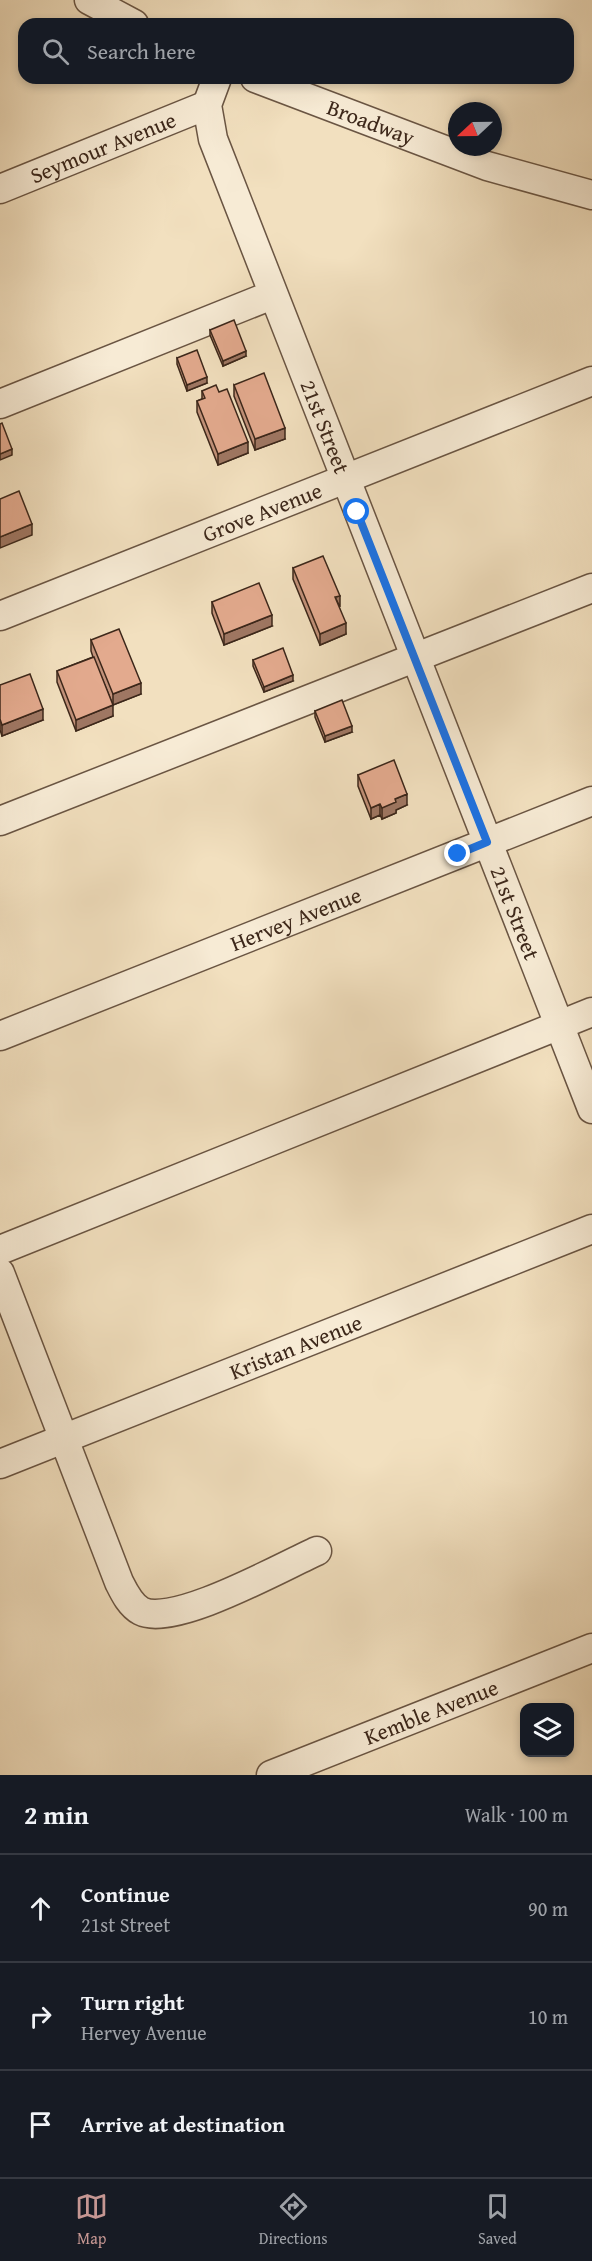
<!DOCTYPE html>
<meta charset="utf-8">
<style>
:root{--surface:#171b24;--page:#20242c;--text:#f1f3f6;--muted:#9ea1a6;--line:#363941;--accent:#c59692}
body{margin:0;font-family:"Gentium Book Plus",serif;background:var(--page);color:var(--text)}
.controls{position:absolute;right:18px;bottom:18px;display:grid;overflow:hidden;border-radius:12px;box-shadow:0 3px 9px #0003}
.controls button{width:54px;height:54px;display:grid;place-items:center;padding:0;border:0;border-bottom:2px solid var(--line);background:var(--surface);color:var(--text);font:30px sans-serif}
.compass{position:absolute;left:448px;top:102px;width:54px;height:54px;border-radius:50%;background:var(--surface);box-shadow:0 3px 9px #0003;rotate:248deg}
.stop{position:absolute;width:18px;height:18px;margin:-14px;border:4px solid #1a73e8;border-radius:50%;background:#fff}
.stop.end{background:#1a73e8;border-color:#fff;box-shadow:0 2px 6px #0008}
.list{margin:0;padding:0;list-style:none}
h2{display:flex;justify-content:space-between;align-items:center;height:78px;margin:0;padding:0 24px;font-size:26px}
h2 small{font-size:20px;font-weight:400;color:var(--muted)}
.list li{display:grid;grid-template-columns:39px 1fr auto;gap:18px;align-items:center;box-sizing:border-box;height:108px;padding:0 24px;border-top:2px solid var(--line)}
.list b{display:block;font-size:22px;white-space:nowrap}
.list p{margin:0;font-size:20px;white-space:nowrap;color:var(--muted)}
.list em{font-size:20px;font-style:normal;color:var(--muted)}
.icon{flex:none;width:33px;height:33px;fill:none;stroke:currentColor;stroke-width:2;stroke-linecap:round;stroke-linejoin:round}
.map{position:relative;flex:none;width:592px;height:1775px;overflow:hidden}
.search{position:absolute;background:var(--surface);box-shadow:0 3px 9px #0003;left:18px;right:18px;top:18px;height:66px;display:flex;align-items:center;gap:15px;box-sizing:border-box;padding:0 21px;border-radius:18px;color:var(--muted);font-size:22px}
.sheet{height:402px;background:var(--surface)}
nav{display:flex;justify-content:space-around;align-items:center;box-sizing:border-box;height:84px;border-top:2px solid var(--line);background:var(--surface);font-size:16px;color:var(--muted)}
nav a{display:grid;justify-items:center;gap:3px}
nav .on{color:var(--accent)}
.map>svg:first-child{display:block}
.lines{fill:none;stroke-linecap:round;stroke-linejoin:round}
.minor-casing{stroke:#6a5543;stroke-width:31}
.minor{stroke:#f7ebd5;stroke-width:28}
.wall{fill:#c3927a;stroke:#3c271a;stroke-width:1.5}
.shaded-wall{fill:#9f7763;stroke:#3c271a;stroke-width:1.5}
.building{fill:#e3aa8e;stroke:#3c271a;stroke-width:1.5}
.route{stroke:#1a73e8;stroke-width:8}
.labels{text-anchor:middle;stroke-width:6;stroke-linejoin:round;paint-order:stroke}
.street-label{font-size:22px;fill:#3c271a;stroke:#f7ebd5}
</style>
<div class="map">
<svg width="592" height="1775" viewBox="0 0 592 1775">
<rect width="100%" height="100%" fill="#f2e0bf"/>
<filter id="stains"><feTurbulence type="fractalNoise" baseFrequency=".00333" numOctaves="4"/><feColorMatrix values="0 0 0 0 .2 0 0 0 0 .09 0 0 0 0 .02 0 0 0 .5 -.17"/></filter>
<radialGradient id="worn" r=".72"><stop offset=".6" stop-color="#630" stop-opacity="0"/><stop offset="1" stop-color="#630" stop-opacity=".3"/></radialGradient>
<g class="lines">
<g class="minor-casing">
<g id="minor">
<path d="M89,0l45,24"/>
<path id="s1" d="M217,78l-10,27 6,34 379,970"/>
<path id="s2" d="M255,78l232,88 105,29"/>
<path id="s3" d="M0,189l207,-84"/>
<path d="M0,404l272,-109"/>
<path id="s4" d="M0,616l592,-235"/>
<path d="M0,821l592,-233"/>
<path id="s5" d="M0,1036l592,-235"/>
<path d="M0,1250l592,-238"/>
<path d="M0,1273l119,309c5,10 11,23 22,29 32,17 142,-45 176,-60"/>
<path id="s6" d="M0,1464l592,-235"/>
<path id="s7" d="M271,1775l321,-127"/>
</g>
</g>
<use href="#minor" class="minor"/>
</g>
<path class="wall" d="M210,330l36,26 -23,10 -13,-31z
M177,358l30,25 -20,8 -10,-27z
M234,385l51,54 -30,11 -21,-54z
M202,391l17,1 29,61 -30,12 -21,-53v-11l5,-2z
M293,568l46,39 7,27 -26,11 -27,-66z
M212,602l60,24 -48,19 -12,-32z
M91,640l50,54 -28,11 -12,-29 12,40 -37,15 -19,-49v-11l36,-14 -2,-6z
M253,660l40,21 -29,11 -11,-26z
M0,685l43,35 -41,16 -2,-6z
M315,711l37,21 -27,10 -10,-25z
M358,775l49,30 -11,5v3l-14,6 -2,-4 -9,4 -13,-33z"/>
<path class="shaded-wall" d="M246,351v5l-23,10v-5z
M207,377v6l-20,8v-6z
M285,428v11l-30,11v-11z
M248,442v11l-30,12v-11z
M12,449v6l-12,5v-6z
M32,524v11l-32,13v-11z
M340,596v11l-5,-10z
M272,615v11l-48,19v-11z
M346,623v11l-26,11v-11z
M293,675v6l-29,11v-5z
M141,683v11l-28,11v-11z
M113,705v11l-37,15v-11z
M43,709v11l-41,16v-11z
M352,726v6l-27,10v-6z
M407,794v11l-11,5v3l-14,6v-11l13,-9z
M380,804v11l-9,4v-11z"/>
<path class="building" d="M234,320l12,31 -23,10 -13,-31z
M197,350l10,27 -20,8 -10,-27z
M264,373l21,55 -30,11 -21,-54z
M216,385l3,7 8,-3 21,53 -30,12 -21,-53 8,-3 -3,-7z
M2,423l10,26 -12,5v-30z
M19,491l13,33 -32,13v-38z
M323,556l17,40 -5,1 11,26 -26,11 -27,-66z
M259,583l13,32 -48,19 -12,-32z
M119,629l22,54 -28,11 -22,-54z
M283,648l10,27 -29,12 -11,-27z
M94,657l19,48 -37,15 -19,-49z
M30,674l13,35 -41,16 -2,-6v-34z
M342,700l10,26 -27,10 -10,-25z
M394,760l13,34 -12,5 1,3 -14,6 -2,-4 -9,4 -13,-33z"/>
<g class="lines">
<path class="route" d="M357,512l130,330 -29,12"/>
</g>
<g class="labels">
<g class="street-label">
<text dy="8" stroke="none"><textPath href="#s2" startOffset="124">Broadway</textPath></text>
<text dy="8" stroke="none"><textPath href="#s3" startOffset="111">Seymour Avenue</textPath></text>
<text dy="8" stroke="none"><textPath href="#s1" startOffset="372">21st Street</textPath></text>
<text dy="8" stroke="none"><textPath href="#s4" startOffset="282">Grove Avenue</textPath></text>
<text dy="8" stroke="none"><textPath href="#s1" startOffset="894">21st Street</textPath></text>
<text dy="8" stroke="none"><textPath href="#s5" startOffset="318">Hervey Avenue</textPath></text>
<text dy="8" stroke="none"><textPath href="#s6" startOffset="318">Kristan Avenue</textPath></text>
<text dy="8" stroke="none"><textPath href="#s7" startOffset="172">Kemble Avenue</textPath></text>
</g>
</g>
<rect width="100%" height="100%" filter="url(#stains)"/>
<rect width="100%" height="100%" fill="url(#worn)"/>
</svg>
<div class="controls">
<button><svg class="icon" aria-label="layers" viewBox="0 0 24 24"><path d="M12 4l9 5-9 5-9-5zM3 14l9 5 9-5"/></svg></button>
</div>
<svg class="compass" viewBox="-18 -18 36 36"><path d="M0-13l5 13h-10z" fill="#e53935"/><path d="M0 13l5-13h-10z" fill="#9ea1a6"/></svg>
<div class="stop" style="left:357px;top:512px"></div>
<div class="stop end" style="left:458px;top:854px"></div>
<div class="search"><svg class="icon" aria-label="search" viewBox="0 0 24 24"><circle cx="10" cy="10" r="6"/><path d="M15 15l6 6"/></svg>Search here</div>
</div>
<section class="sheet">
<h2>2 min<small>Walk · 100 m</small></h2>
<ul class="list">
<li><svg class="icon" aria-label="ahead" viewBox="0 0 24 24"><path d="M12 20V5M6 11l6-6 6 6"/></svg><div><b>Continue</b><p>21st Street</p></div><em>90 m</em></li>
<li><svg class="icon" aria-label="right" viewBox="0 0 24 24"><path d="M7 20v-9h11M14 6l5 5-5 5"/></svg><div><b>Turn right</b><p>Hervey Avenue</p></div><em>10 m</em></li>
<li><svg class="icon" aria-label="arrive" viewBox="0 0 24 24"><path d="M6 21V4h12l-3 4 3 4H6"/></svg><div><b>Arrive at destination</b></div></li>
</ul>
</section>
<nav>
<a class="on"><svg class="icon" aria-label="map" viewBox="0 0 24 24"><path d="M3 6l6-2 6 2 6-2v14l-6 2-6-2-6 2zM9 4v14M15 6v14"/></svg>Map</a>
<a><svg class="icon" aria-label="directions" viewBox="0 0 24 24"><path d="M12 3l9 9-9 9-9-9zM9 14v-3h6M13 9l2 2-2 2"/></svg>Directions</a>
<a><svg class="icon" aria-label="saved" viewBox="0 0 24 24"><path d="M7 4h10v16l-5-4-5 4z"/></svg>Saved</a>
</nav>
